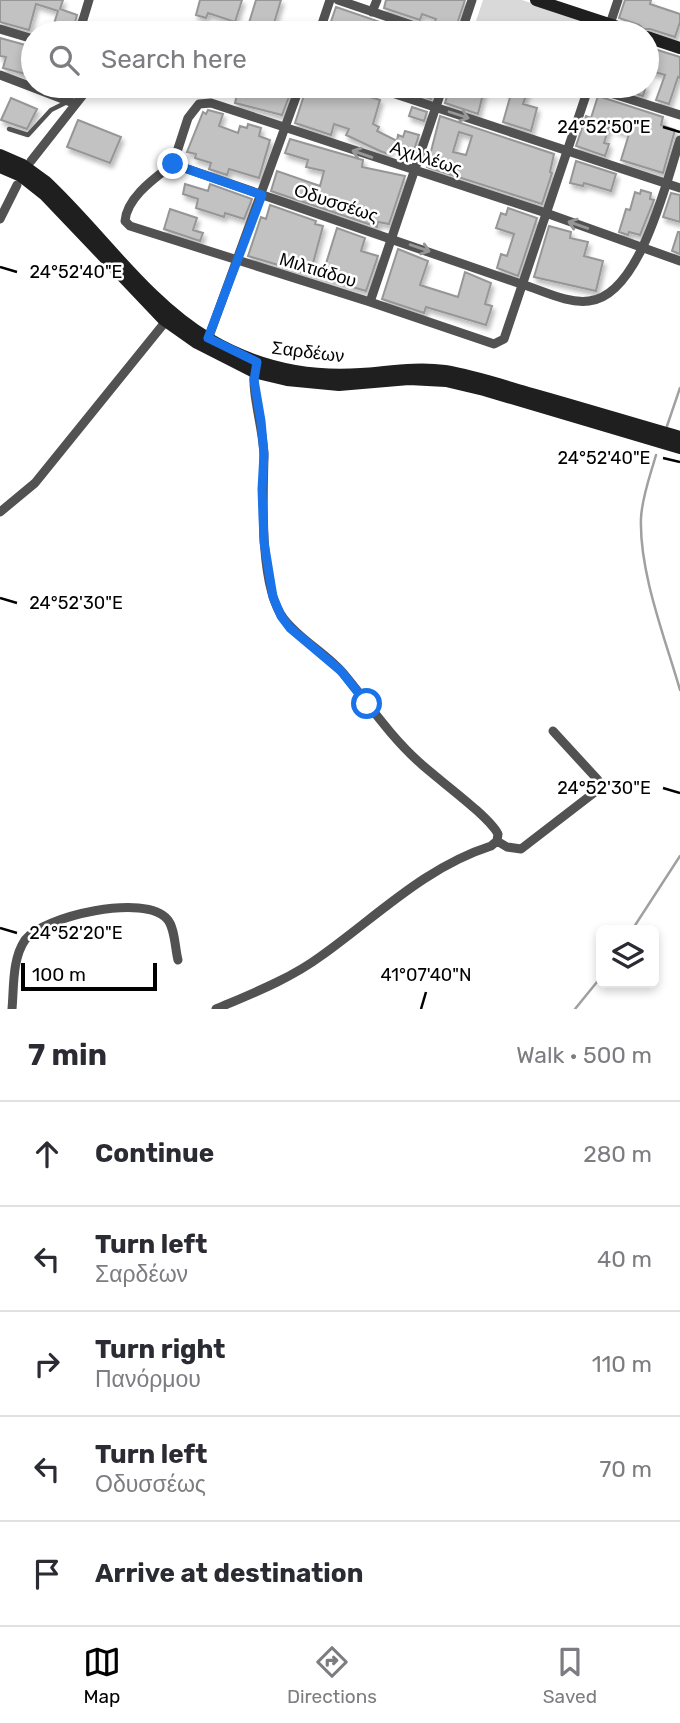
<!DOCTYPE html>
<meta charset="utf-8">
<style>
:root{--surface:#fff;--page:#f2f2f3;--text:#2b2b33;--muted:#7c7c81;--line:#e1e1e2;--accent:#000}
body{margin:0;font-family:Rubik,sans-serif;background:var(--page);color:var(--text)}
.controls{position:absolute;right:21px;bottom:21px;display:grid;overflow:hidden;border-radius:10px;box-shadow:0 4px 10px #0003}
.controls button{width:63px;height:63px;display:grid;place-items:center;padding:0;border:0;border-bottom:2px solid var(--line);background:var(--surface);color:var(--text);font:35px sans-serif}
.scale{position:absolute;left:21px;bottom:18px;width:136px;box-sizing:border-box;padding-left:7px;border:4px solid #000;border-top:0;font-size:19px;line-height:24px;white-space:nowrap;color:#000;-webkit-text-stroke:5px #fff;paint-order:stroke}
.stop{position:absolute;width:21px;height:21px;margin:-16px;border:5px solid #1a73e8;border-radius:50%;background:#fff}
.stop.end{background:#1a73e8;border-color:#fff;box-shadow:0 2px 7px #0008}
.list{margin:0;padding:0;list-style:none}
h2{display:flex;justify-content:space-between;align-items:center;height:91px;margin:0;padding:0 28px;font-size:30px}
h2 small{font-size:23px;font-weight:400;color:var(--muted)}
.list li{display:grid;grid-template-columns:46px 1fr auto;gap:21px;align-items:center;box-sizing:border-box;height:105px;padding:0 28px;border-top:2px solid var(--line)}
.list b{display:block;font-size:26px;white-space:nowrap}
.list p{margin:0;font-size:23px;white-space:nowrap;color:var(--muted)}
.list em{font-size:23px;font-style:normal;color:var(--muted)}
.icon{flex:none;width:38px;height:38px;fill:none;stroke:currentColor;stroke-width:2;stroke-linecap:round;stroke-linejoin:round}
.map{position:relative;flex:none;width:680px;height:1009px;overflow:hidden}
.search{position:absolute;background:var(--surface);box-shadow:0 4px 10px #0003;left:21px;right:21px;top:21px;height:77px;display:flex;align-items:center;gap:18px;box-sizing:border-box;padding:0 24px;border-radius:38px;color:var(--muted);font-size:26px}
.sheet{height:616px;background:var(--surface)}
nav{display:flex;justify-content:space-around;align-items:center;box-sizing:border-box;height:98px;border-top:2px solid var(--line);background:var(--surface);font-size:19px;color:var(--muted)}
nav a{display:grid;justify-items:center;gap:4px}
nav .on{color:var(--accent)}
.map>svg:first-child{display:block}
.green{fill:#d9d9d9}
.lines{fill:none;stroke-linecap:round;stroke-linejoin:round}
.stream{stroke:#a0a0a0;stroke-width:2.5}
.building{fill:#c2c2c2;stroke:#969696;stroke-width:2;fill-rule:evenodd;filter:url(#shadow)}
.lane{stroke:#525252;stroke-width:4.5}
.street{stroke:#525252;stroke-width:9}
.secondary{stroke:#1f1f1f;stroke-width:12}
.oneway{stroke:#979797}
.route{stroke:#1a73e8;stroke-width:9}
.ticks{fill:none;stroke:#000;stroke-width:2.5}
.labels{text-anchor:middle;stroke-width:5;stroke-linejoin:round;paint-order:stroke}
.street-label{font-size:18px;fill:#000;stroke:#fff}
.ticks-label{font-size:18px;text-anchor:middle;fill:#000;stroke:#fff;stroke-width:5;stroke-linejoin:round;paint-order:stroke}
</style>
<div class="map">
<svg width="680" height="1009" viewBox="0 0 680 1009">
<defs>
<filter id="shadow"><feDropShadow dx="2.5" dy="4.5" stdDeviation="2" flood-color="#0004"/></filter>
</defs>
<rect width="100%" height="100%" fill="#fff"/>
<path class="green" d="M483,0h39l79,26 -3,7h-126z"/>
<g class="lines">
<path class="stream" d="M667,426l13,-38
M656,455c-6,21 -14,42 -15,63 -2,54 24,120 39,172
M632,930l48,-74
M575,1009l26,-32"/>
</g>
<path class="building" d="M0,0h63l-3,9 17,6 -5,18h-21l7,-22 -22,-7 -7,26 -29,-8z
M200,0h42l-7,22 -27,-9 -2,5 -10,-3z
M256,0h25l-10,33 -23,-7z
M386,0h79l-11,33 -21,-8 3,-6 -14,-5 -2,6 -36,-12z
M625,0h26l-1,4 30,10v8l-5,15 -25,-8h-6l-5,-4 -20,-7z
M336,7l47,16 -4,10h-52z
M0,38l33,9v29l-30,-8 3,-11 -6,-1z
M648,47l32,10v21l-2,-1 -9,27 -13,-4 9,-25 -17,-5 5,-16 -6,-2z
M245,86h48l-11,29 -47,-12 3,-13 5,1z
M307,86h40l12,4 -1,3 22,7 -7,24 6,3 -2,4 20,10 1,-6 5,2 2,-6 14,4 -6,18 -21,-7 -4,8 -8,-3 -34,-16 3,-6 -15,-5 -3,11 -36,-12z
M404,86h32l-5,13 -15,-5 1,-2z
M450,86h35l-7,28 -33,-11z
M510,86h19l-6,18 14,4 -6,23 -28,-9 8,-28 -3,-1z
M610,86h36l-3,10z
M598,96l65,21 -2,8 14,5 -12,43 -42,-13 8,-26 -20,-7 -5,16 5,1 -4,12 -29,-10 10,-30 5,2z
M11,98l26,11 -10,20 -26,-9z
M412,107l15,5 -3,9 -15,-5z
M208,110l15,4 -4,12 19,7 2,-7 7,2 1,-4 13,4 -2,8 11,4 -11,38 -30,-9 -2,6 -18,-6 2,-6 -16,-5 1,-4 -9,-2 16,-40 3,2z
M440,116l114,38 -4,18 2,1 -10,31 -115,-37zM459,132l13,4 -6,19 -13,-3z
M78,120l43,17 -11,26 -43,-16z
M290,139l73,21 -1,7 43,9 -16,48 -11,-2 -1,5 -106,-36 6,-20 43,15 4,-15 -18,-4 2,-7 -23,-7z
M576,161l40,13 -5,17 -27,-8 -1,3 -13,-3z
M185,184l23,7 2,-7 42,15 -8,20 -19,-6 -1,4 -28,-9 2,-9 -15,-5z
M641,190l10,3 -1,6 4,1 -14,35 -11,-3 -1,3 -9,-3 7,-23 4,1 5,-18 5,2z
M671,193l9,2v27l-17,-5z
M270,205l46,16 -1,3 8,2 -11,41 12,3 13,-42 28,10 -4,13 17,5 -12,35 -118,-35 13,-39 5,2z
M508,208l29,10 -19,58 -21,-8 4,-14 6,2 7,-22 -18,-6 5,-15 5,2z
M170,209l27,9 -4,12 10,3 -3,8 -36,-12z
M549,226l22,6 -1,6 18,4 -4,14 19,5 -7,30 -62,-14z
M678,232h2v22l-8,-3z
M398,249l30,12 -8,24 38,12 7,-25 26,11 -6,21 7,2 -6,19 -60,-18 -2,6 -42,-14z"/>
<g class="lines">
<path class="lane" d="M9,129l19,6 23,-25 16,-8"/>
<path class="street" d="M338,0l97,33
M372,12l5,-12
M0,29l33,10
M79,33l10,-33
M319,33l11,-33
M461,33l11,-33
M607,33l11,-33
M0,75l76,29
M371,86l309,102
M588,86l92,29
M31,161l59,-75
M173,164c-18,14 -46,33 -48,57l5,5 240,76 124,42 10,-5 85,-253
M173,164l348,120c21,6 46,20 68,17 51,-5 77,-119 91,-161
M173,164l15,-46 11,-14 12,-1 335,110 134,48
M0,219l17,-34
M370,302l73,-216
M207,342l93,-256
M0,512l35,-29 131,-162
M497,841l10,6 14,2 74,-57 4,-7 -1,-5 -45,-49
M12,1009c2,-22 0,-50 13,-69 18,-24 121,-47 142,-21 8,8 8,30 11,41
M216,1009c35,-15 74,-30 105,-53 55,-39 104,-89 170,-110l6,-5 1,-7c-10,-19 -61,-55 -79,-72 -29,-26 -51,-59 -76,-89 -17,-20 -43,-33 -59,-54 -25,-31 -21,-122 -20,-162 0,-27 -14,-66 -9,-90"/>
<path class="secondary" d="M536,0l100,33
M647,37l33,11
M0,155l23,10 22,16c54,50 100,120 164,158 46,27 98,39 152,35 28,-2 56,-7 84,-3 30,5 59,15 87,23 50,14 99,29 148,43
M0,167l21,9 24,19 118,124 34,24 57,29 33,8 52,5 70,-6 37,2 38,9 196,58"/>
</g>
<defs><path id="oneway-shaft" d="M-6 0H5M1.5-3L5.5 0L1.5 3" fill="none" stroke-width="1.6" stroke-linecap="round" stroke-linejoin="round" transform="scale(1.75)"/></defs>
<g class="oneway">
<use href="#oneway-shaft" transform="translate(459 115) rotate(18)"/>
<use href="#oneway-shaft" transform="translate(362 154) rotate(-161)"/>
<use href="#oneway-shaft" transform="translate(578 225) rotate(-161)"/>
<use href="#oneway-shaft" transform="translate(420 248) rotate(19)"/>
</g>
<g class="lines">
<path class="route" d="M173,164l89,31 -54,143 49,24 -3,18 7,41 3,33 -2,35 2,53 9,55 8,19 9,12 51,43 26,33"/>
</g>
<path class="ticks" d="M663,127l17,5M0,267l17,5M663,458l17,4M0,598l17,5M663,788l17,5M0,928l17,5M421,1009l5,-17"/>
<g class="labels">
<g class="street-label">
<text transform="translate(426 158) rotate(18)" y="6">Αχιλλέως</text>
<text transform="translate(336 203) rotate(18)" y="6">Οδυσσέως</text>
<text transform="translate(318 270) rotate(17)" y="6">Μιλτιάδου</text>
<text transform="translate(308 352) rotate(7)" y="6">Σαρδέων</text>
</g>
</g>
<g class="ticks-label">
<text x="604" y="133">24°52'50"E</text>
<text x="76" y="278">24°52'40"E</text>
<text x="604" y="464">24°52'40"E</text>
<text x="76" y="609">24°52'30"E</text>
<text x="604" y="794">24°52'30"E</text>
<text x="76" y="939">24°52'20"E</text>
<text x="426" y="981">41°07'40"N</text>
</g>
</svg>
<div class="controls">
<button><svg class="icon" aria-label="layers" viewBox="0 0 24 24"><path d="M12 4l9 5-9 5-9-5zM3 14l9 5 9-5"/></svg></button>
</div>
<div class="scale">100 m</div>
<div class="stop" style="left:367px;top:704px"></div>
<div class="stop end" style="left:173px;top:164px"></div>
<div class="search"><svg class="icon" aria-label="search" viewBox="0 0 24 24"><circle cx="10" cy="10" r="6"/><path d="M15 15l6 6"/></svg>Search here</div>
</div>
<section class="sheet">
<h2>7 min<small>Walk · 500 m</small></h2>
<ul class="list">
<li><svg class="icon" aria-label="ahead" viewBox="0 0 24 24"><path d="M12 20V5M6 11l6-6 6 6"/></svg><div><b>Continue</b></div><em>280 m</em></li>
<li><svg class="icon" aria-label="left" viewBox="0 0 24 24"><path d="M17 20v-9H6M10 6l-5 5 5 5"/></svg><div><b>Turn left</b><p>Σαρδέων</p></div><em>40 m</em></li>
<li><svg class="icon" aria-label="right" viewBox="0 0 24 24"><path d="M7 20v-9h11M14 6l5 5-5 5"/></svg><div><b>Turn right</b><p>Πανόρμου</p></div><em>110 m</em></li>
<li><svg class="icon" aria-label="left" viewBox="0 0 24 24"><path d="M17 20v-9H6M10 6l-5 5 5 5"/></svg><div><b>Turn left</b><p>Οδυσσέως</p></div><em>70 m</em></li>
<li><svg class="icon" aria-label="arrive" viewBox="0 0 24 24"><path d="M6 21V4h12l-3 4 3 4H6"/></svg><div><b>Arrive at destination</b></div></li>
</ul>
</section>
<nav>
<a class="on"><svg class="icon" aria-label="map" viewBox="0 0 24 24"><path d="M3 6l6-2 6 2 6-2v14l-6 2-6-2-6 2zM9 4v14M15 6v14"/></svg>Map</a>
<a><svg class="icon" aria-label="directions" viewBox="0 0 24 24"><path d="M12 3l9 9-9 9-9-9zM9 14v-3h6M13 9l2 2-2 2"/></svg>Directions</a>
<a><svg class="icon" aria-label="saved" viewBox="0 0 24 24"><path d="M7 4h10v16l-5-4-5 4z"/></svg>Saved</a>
</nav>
